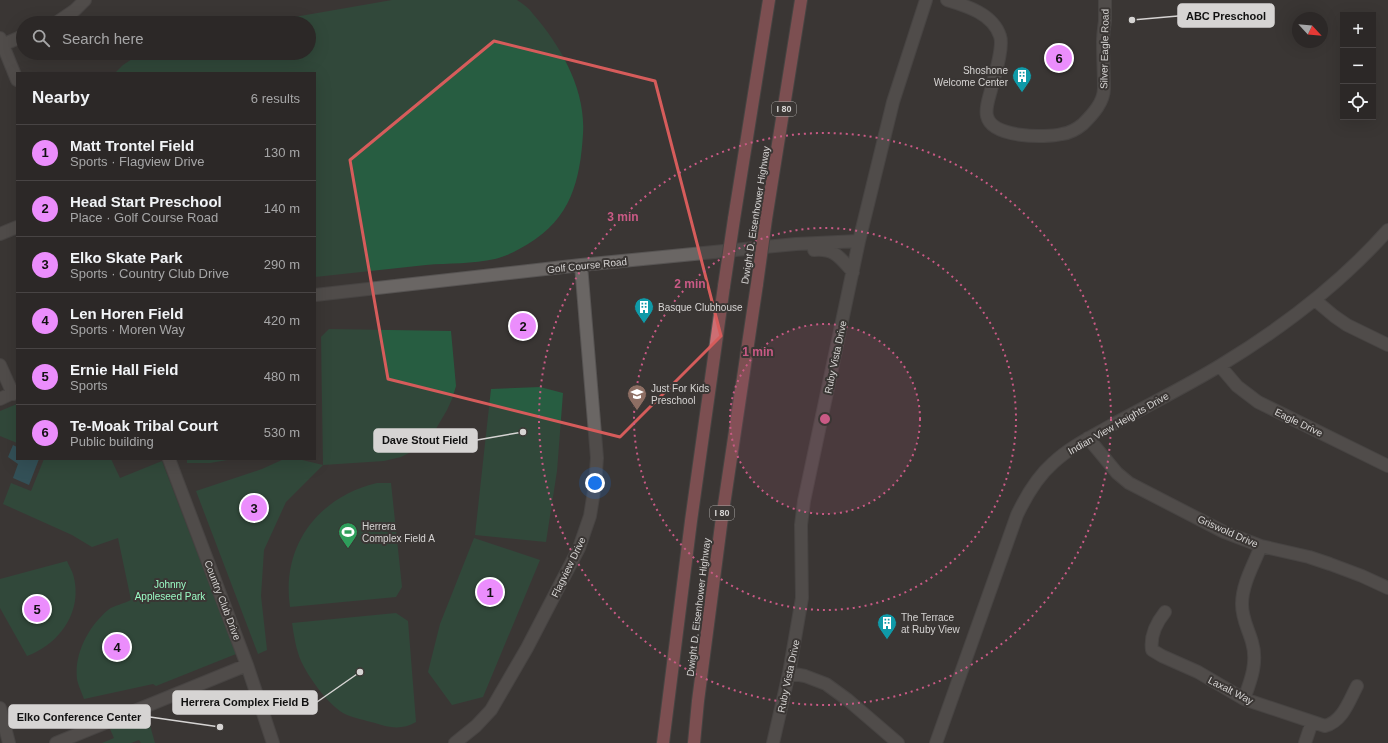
<!DOCTYPE html>
<meta charset="utf-8">
<style>
:root{--surface:#2c2827;--page:#34302f;--text:#f1f3f6;--muted:#a6a6a7;--line:#484444;--accent:#eb8dfc}
body{margin:0;font-family:Arial,sans-serif;background:var(--page);color:var(--text)}
.controls{position:absolute;right:12px;top:12px;display:grid;overflow:hidden;border-radius:0px;box-shadow:0 4px 16px #0002}
.controls button{width:36px;height:36px;display:grid;place-items:center;padding:0;border:0;border-bottom:1px solid var(--line);background:var(--surface);color:var(--text);font:20px sans-serif}
.compass{position:absolute;left:1292px;top:12px;width:36px;height:36px;border-radius:50%;background:var(--surface);box-shadow:0 4px 16px #0002;rotate:116deg}
.you{position:absolute;left:595px;top:483px;width:14px;height:14px;margin:-10px;border:3px solid #fff;border-radius:50%;background:#1a73e8;box-shadow:0 0 0 6px #1a73e833}
.badge{display:grid;place-items:center;width:26px;height:26px;border-radius:50%;background:var(--accent);color:#111;font-size:13px;font-weight:700}
.pin{position:absolute;translate:-50% -50%;border:2px solid #fff;box-shadow:0 1px 4px #0006}
.list{margin:0;padding:0;list-style:none}
h2{display:flex;justify-content:space-between;align-items:center;height:52px;margin:0;padding:0 16px;font-size:17px}
h2 small{font-size:13px;font-weight:400;color:var(--muted)}
.list li{display:grid;grid-template-columns:26px 1fr auto;gap:12px;align-items:center;box-sizing:border-box;height:56px;padding:0 16px;border-top:1px solid var(--line)}
.list b{display:block;font-size:15px;white-space:nowrap}
.list p{margin:0;font-size:13px;white-space:nowrap;color:var(--muted)}
.list em{font-size:13px;font-style:normal;color:var(--muted)}
.icon{flex:none;width:22px;height:22px;fill:none;stroke:currentColor;stroke-width:2;stroke-linecap:round;stroke-linejoin:round}
.map{position:relative;flex:none;width:1388px;height:743px;overflow:hidden}
.search{position:absolute;background:var(--surface);box-shadow:0 4px 16px #0002;left:16px;top:16px;width:300px;height:44px;display:flex;align-items:center;gap:10px;box-sizing:border-box;padding:0 14px;border-radius:22px;color:var(--muted);font-size:15px}
.panel{position:absolute;background:var(--surface);box-shadow:0 4px 16px #0002;left:16px;top:72px;width:300px;height:388px;border-radius:0px}
.map>svg:first-child{display:block}
.green{fill:#275d41}
.water{fill:#2b6f80}
.lines{fill:none;stroke-linecap:round;stroke-linejoin:round}
.minor-casing{stroke:#575453;stroke-width:14}
.highway-casing{stroke:#575453;stroke-width:14}
.minor{stroke:#6a6664;stroke-width:12}
.highway{stroke:#cd6e73;stroke-width:12}
.highway-bridge-casing{stroke:#575453;stroke-width:14;stroke-linecap:butt}
.highway-bridge{stroke:#cd6e73;stroke-width:12}
.marked{fill:none;stroke:#d65c5b;stroke-width:3;stroke-linejoin:round}
.ring{fill:none;stroke:#c95a85;stroke-width:2;stroke-dasharray:2 4}
.labels{text-anchor:middle;stroke-width:4;stroke-linejoin:round;paint-order:stroke}
.shield{fill:#3a3634;stroke:#a7a5a3;stroke-width:1}
.shield-label{font-size:9px;font-weight:bold;fill:#d6d4d3}
.street-label{font-size:10px;fill:#d6d4d3;stroke:#3a3634}
.poi-label{font-size:10px;fill:#d6d4d3;stroke:#3a3634;text-anchor:start}
.park-label{font-size:10px;fill:#9afbc4;stroke:#3a3634}
.centre{fill:#c95a85;stroke:#3a3634;stroke-width:2}
.ring-label{font-size:12px;text-anchor:middle;font-weight:bold;fill:#c95a85;stroke:#3a3634;stroke-width:4;stroke-linejoin:round;paint-order:stroke}
.leader{fill:none;stroke:#d6d4d3;stroke-width:1.5}
.callout-dot{fill:#d6d4d3;stroke:#3a3634;stroke-width:1.5}
.callout{fill:#d6d4d3;stroke:#d6d4d3;stroke-width:1.5}
.callout-label{font-size:11px;text-anchor:middle;font-weight:bold;fill:#111}
</style>
<div class="map">
<svg width="1388" height="743" viewBox="0 0 1388 743">
<rect width="100%" height="100%" fill="#3a3634"/>
<path class="green" d="M392,0h125c6,4 12,8 16,14 28,32 53,76 50,120 -3,47 -12,84 -55,110 -10,6 -21,12 -33,15 -22,5 -46,4 -69,6 -37,4 -74,8 -111,12v-204h-200l8,-8 18,-12h168v-30h-49z
M329,329l122,2 5,55 -4,13 -5,11 -17,29 -13,10 -16,8 -17,4 -61,4 -37,37 -22,48 -3,46 6,54 -9,4 -62,-163 66,-22 22,-10h14l25,6 -2,-128z
M540,387l23,6 -6,78 -11,71 -71,-7 16,-146z
M17,404v39l-17,-7v-25z
M44,459h67l9,19 42,-17 74,193 -80,32 -3,-2 -69,15c-2,-6 -6,-14 -7,-20 -3,-26 12,-53 31,-69 6,-5 16,-6 23,-10l-13,-62 -26,9 -20,-12 -69,-31 8,-21 20,8z
M187,459h46l-23,4h-23z
M377,483h14l11,104 -6,10 -106,10c-9,-61 28,-110 87,-124z
M474,538l66,22 -57,137 -31,8 -24,-33 12,-48z
M67,561c2,5 6,11 7,17 8,35 -15,66 -47,78l-27,-48v-29z
M396,613l12,8 8,101c-14,8 -26,6 -41,1 -10,-3 -23,-5 -32,-10 -16,-10 -34,-35 -42,-52 -5,-12 -7,-25 -9,-38z
M147,715l8,28h-14l-2,-3 -8,3h-29l12,-5 -4,-9z"/>
<path class="water" d="M13,445l4,2v12h22l-10,26 -16,-7 5,-14 -10,-7z"/>
<g class="lines">
<g class="minor-casing">
<path id="minor" d="M947,0c20,6 46,14 53,36 4,11 -6,42 -9,54 -2,8 -6,18 -4,26 5,22 58,22 75,18 8,-1 15,-5 21,-10 10,-10 21,-22 21,-36 0,-15 -1,-30 -1,-46 0,-7 1,-14 2,-21 0,-7 0,-14 0,-21
M56,23l19,-13 10,-10
M0,38l17,42
M0,46l23,-10
M0,234l17,-7
M814,250c21,-2 26,8 39,22
M315,295l266,-30 215,-21 63,-3
M1315,300l19,16 13,9 41,20
M0,365l13,29
M1220,366l17,20 21,16 130,64
M0,399l17,-8
M1088,438l29,35 12,10 95,49 37,14 48,11 21,7 32,12 26,12
M169,459l78,206 26,78
M1165,612c-8,10 -15,24 -13,38l10,6 36,16 46,27 81,27c18,-5 24,-25 32,-40
M789,673l16,3 21,8 22,16 50,43
M1244,699c7,-19 14,-37 8,-57 -4,-14 -10,-23 -10,-38 0,-20 12,-40 19,-58
M0,708l9,35
M56,743l191,-78
M455,743l21,-17 15,-16 36,-62 52,-100 11,-32 5,-31 2,-27 -16,-193
M773,743l16,-70 13,-75 -1,-73 3,-24 55,-260 34,-139 33,-102
M936,743l81,-228c9,-19 20,-38 36,-52 17,-16 38,-26 59,-38 36,-20 73,-38 109,-60 61,-37 119,-81 167,-135
M1305,743l7,-21"/>
</g>
<g class="highway-casing">
<path id="highway" d="M734,219l35,-219
M766,219l35,-219
M663,743l28,-222 33,-235
M694,743l4,-42 23,-176 36,-241"/>
</g>
<use href="#minor" class="minor"/>
<use href="#highway" class="highway"/>
<g class="highway-bridge-casing">
<path id="highway-bridge" d="M757,284l9,-65
M724,286l10,-67"/>
</g>
<use href="#highway-bridge" class="highway-bridge"/>
</g>
<path d="M0 0H1388V743H0ZM494,41l161,40 66,255 -101,101 -232,-58 -38,-219z" fill="#3a3634" fill-opacity=".55" fill-rule="evenodd"/>
<path class="marked" d="M494,41l161,40 66,255 -101,101 -232,-58 -38,-219z"/>
<circle cx="825" cy="419" r="95" fill="#c95a85" fill-opacity=".12"/>
<g class="ring">
<circle cx="825" cy="419" r="95"/>
<circle cx="825" cy="419" r="191"/>
<circle cx="825" cy="419" r="286"/>
</g>
<defs>
<g id="building-pin" transform="scale(1)"><path d="M0 17L-7.5 6A9.5 9.5 0 1 1 7.5 6Z" fill="#0f9aa8" stroke="#3a3634"/><path d="M-4-6H4V6H1V3H-1V6H-4ZM-2.5-4.3h1.7v1.8h-1.7ZM.8-4.3h1.7v1.8H.8ZM-2.5-1h1.7V.8h-1.7ZM.8-1h1.7V.8H.8Z" fill="#fff"/></g>
<g id="school-pin" transform="scale(1)"><path d="M0 17L-7.5 6A9.5 9.5 0 1 1 7.5 6Z" fill="#8d6e63" stroke="#3a3634"/><path d="M0-5L7-2L0 1L-7-2ZM-4 1L0 2.5L4 1V4Q0 6-4 4Z" fill="#fff"/></g>
<g id="stadium-pin" transform="scale(1)"><path d="M0 17L-7.5 6A9.5 9.5 0 1 1 7.5 6Z" fill="#2e9e5b" stroke="#3a3634"/><path d="M0-5a6.5 5 0 1 0 0 10a6.5 5 0 1 0 0-10ZM-3.5-1.8h7v3.6h-7Z" fill="#fff"/></g>
</defs>
<g fill-rule="evenodd">
<use href="#building-pin" x="1022" y="76"/>
<use href="#building-pin" x="644" y="307"/>
<use href="#school-pin" x="637" y="394"/>
<use href="#stadium-pin" x="348" y="532"/>
<use href="#building-pin" x="887" y="623"/>
</g>
<g class="labels">
<g class="shield">
<rect x="772" y="102" width="24" height="14" rx="3"/>
<rect x="710" y="506" width="24" height="14" rx="3"/>
</g>
<g class="shield-label">
<text x="784" y="112">I 80</text>
<text x="722" y="516">I 80</text>
</g>
<g class="street-label">
<text transform="translate(1104 49) rotate(-89)" y="4">Silver Eagle Road</text>
<text transform="translate(755 215) rotate(-81)" y="4">Dwight D. Eisenhower Highway</text>
<text transform="translate(587 265) rotate(-6)" y="4">Golf Course Road</text>
<text transform="translate(835 357) rotate(-78)" y="4">Ruby Vista Drive</text>
<text transform="translate(1299 422) rotate(26)" y="4">Eagle Drive</text>
<text transform="translate(1118 423) rotate(-30)" y="4">Indian View Heights Drive</text>
<text transform="translate(1228 531) rotate(24)" y="4">Griswold Drive</text>
<text transform="translate(568 567) rotate(-64)" y="4">Flagview Drive</text>
<text transform="translate(223 600) rotate(69)" y="4">Country Club Drive</text>
<text transform="translate(698 607) rotate(-83)" y="4">Dwight D. Eisenhower Highway</text>
<text transform="translate(788 676) rotate(-78)" y="4">Ruby Vista Drive</text>
<text transform="translate(1231 690) rotate(27)" y="4">Laxalt Way</text>
</g>
<g class="poi-label">
<text x="1008" y="74" text-anchor="end">Shoshone<tspan x="1008" dy="12">Welcome Center</tspan></text>
<text x="658" y="311">Basque Clubhouse</text>
<text x="651" y="392">Just For Kids<tspan x="651" dy="12">Preschool</tspan></text>
<text x="362" y="530">Herrera<tspan x="362" dy="12">Complex Field A</tspan></text>
<text x="901" y="621">The Terrace<tspan x="901" dy="12">at Ruby View</tspan></text>
</g>
<g class="park-label">
<text x="170" y="588">Johnny<tspan x="170" dy="12">Appleseed Park</tspan></text>
</g>
</g>
<circle cx="825" cy="419" r="6" class="centre"/>
<g class="ring-label">
<text x="623" y="221">3 min</text>
<text x="690" y="288">2 min</text>
<text x="758" y="356">1 min</text>
</g>
<path class="leader" d="M1132 20L1178 16M523 432L477 440M360 672L317 702M220 727L150 717"/>
<g class="callout-dot">
<circle cx="1132" cy="20" r="4"/>
<circle cx="523" cy="432" r="4"/>
<circle cx="360" cy="672" r="4"/>
<circle cx="220" cy="727" r="4"/>
</g>
<g class="callout">
<rect x="1178" y="4" width="96" height="23" rx="4"/>
<rect x="374" y="429" width="103" height="23" rx="4"/>
<rect x="173" y="691" width="144" height="23" rx="4"/>
<rect x="9" y="705" width="141" height="23" rx="4"/>
</g>
<g class="callout-label">
<text x="1226" y="20">ABC Preschool</text>
<text x="425" y="444">Dave Stout Field</text>
<text x="245" y="706">Herrera Complex Field B</text>
<text x="79" y="721">Elko Conference Center</text>
</g>
</svg>
<div class="controls">
<button>+</button>
<button>−</button>
<button><svg class="icon" aria-label="locate" viewBox="0 0 24 24"><circle cx="12" cy="12" r="6"/><path d="M12 2v4M12 18v4M2 12h4M18 12h4"/></svg></button>
</div>
<svg class="compass" viewBox="-18 -18 36 36"><path d="M0-13l5 13h-10z" fill="#e53935"/><path d="M0 13l5-13h-10z" fill="#a6a6a7"/></svg>
<div class="you"></div>
<div class="pin badge" style="left:490px;top:592px">1</div>
<div class="pin badge" style="left:523px;top:326px">2</div>
<div class="pin badge" style="left:254px;top:508px">3</div>
<div class="pin badge" style="left:117px;top:647px">4</div>
<div class="pin badge" style="left:37px;top:609px">5</div>
<div class="pin badge" style="left:1059px;top:58px">6</div>
<div class="search"><svg class="icon" aria-label="search" viewBox="0 0 24 24"><circle cx="10" cy="10" r="6"/><path d="M15 15l6 6"/></svg>Search here</div>
<section class="panel">
<h2>Nearby<small>6 results</small></h2>
<ul class="list">
<li><span class="badge">1</span><div><b>Matt Trontel Field</b><p>Sports · Flagview Drive</p></div><em>130 m</em></li>
<li><span class="badge">2</span><div><b>Head Start Preschool</b><p>Place · Golf Course Road</p></div><em>140 m</em></li>
<li><span class="badge">3</span><div><b>Elko Skate Park</b><p>Sports · Country Club Drive</p></div><em>290 m</em></li>
<li><span class="badge">4</span><div><b>Len Horen Field</b><p>Sports · Moren Way</p></div><em>420 m</em></li>
<li><span class="badge">5</span><div><b>Ernie Hall Field</b><p>Sports</p></div><em>480 m</em></li>
<li><span class="badge">6</span><div><b>Te-Moak Tribal Court</b><p>Public building</p></div><em>530 m</em></li>
</ul>
</section>
</div>
